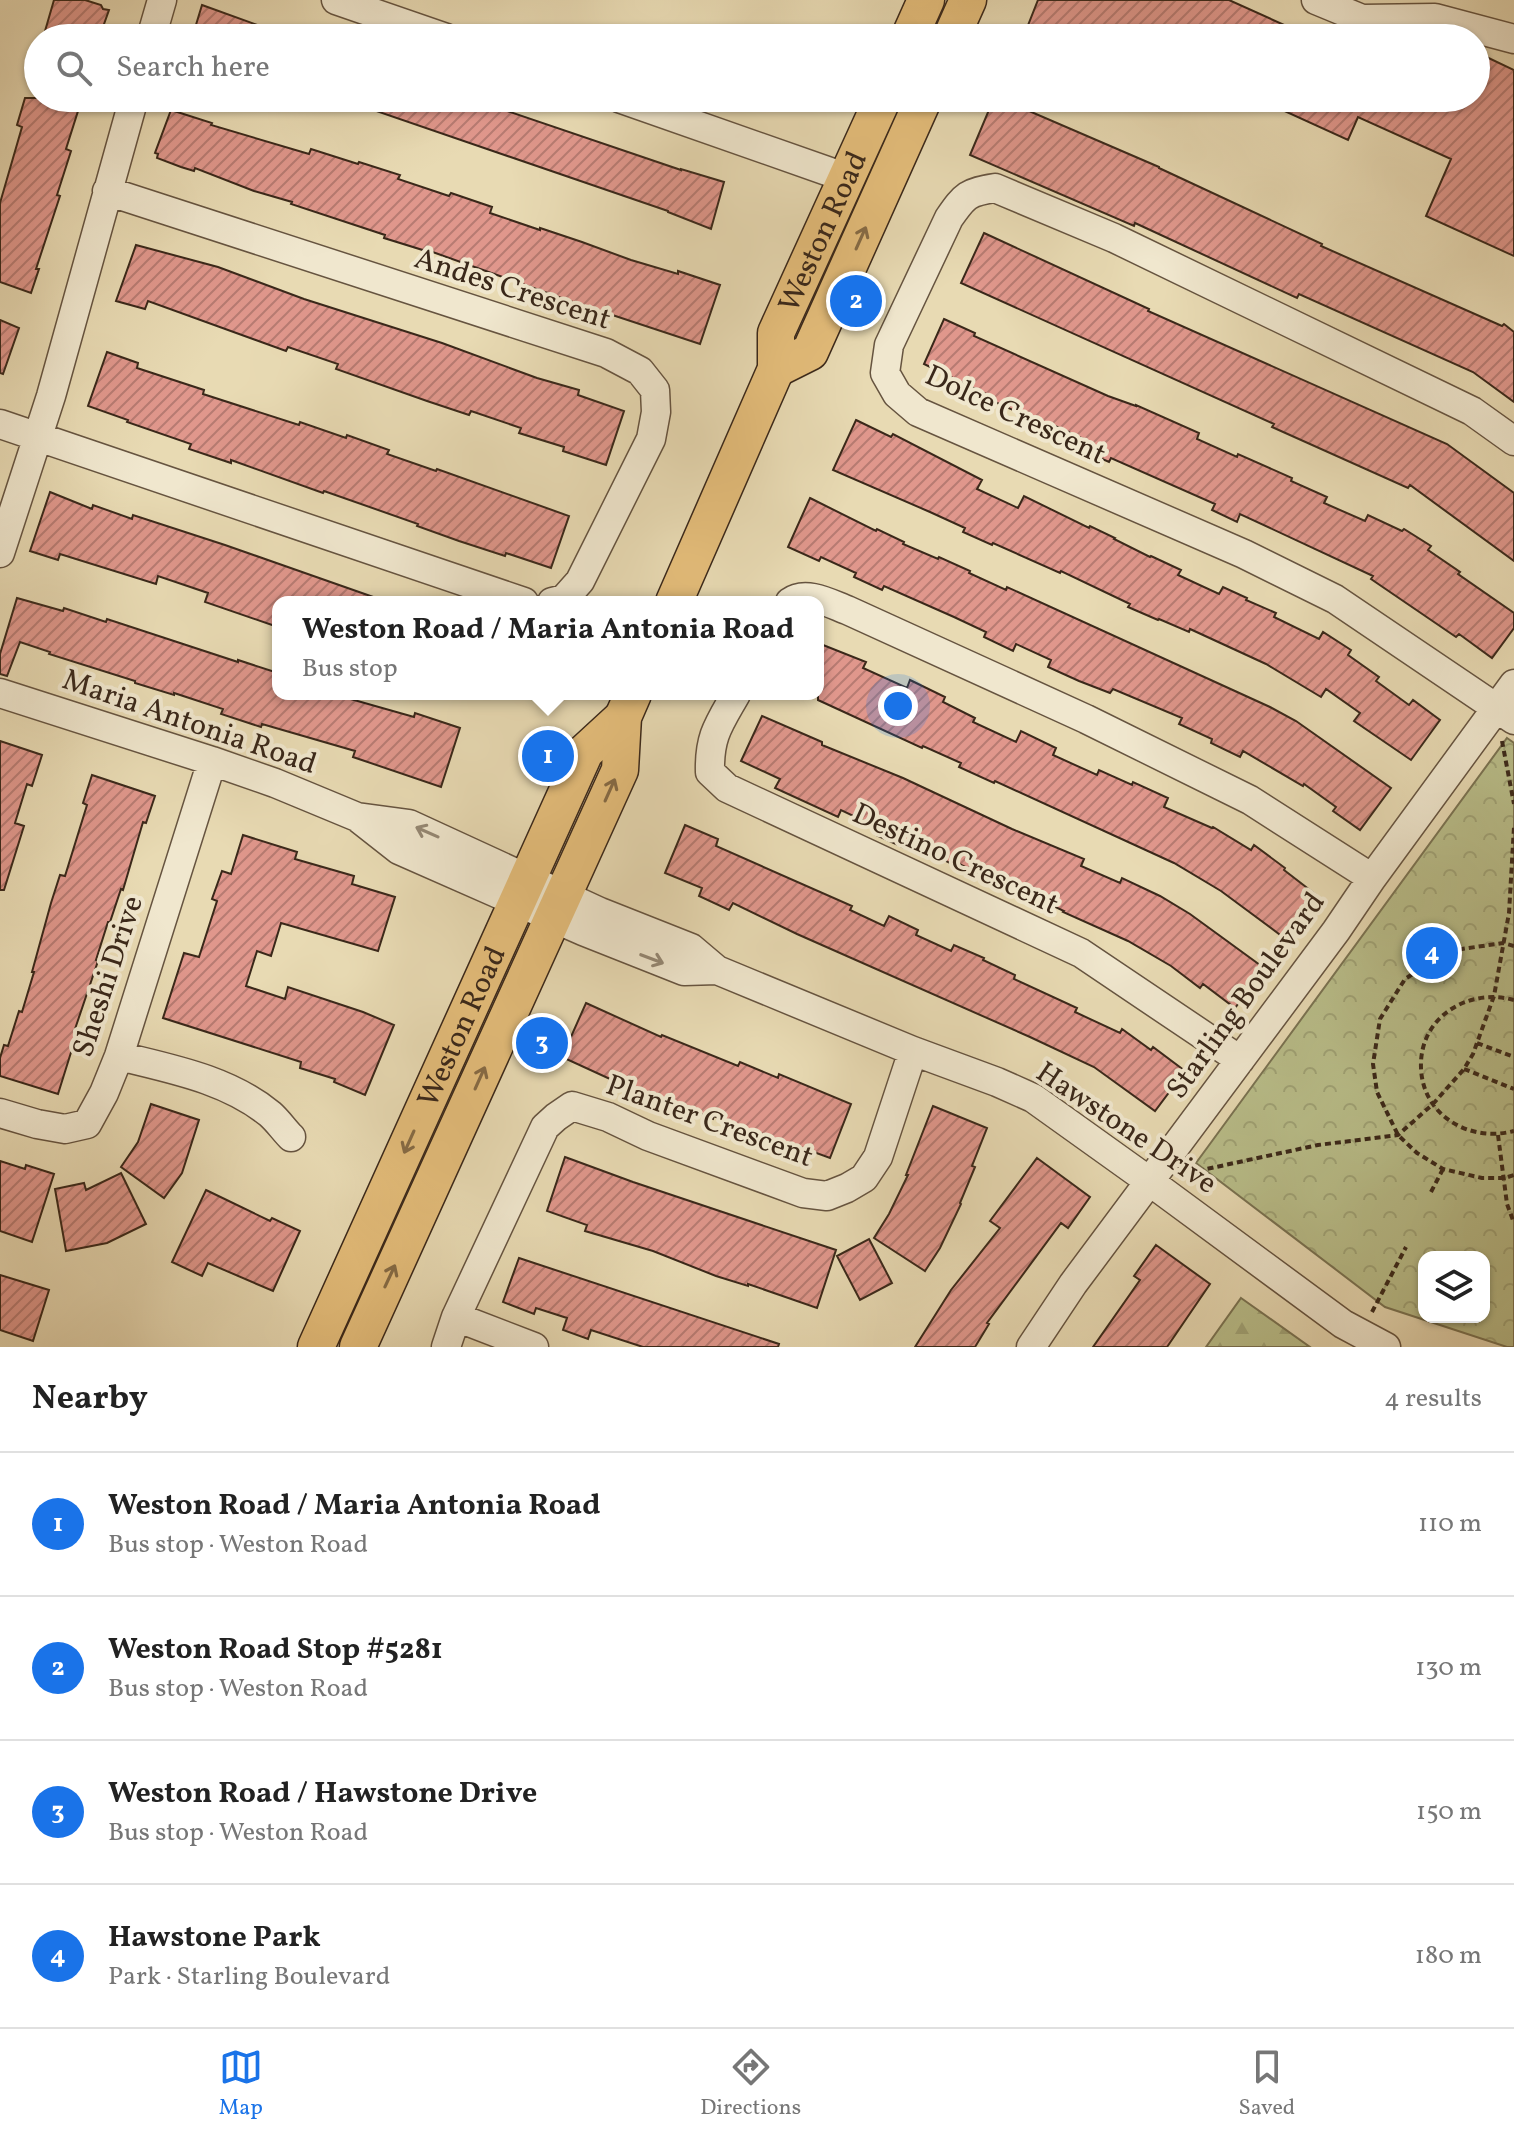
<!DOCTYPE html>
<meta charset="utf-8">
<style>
:root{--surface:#fff;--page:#f2f2f2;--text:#222;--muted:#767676;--line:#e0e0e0;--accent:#1a73e8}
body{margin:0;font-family:Vollkorn,serif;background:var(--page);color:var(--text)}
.controls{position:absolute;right:24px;bottom:24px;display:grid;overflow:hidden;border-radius:16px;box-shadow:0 2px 6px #0004}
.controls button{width:72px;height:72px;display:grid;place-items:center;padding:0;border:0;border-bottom:2px solid var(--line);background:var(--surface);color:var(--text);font:40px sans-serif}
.you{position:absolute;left:898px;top:706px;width:28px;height:28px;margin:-20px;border:6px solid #fff;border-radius:50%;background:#1a73e8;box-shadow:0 0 0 12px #1a73e833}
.badge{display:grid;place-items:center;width:52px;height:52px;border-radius:50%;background:var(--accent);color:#fff;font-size:26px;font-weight:700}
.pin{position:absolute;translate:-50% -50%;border:4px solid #fff;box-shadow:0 2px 8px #0006}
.popup{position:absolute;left:272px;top:596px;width:552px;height:104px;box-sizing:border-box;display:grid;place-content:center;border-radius:16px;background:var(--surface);filter:drop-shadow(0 2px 6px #0005);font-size:26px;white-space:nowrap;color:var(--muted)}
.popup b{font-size:30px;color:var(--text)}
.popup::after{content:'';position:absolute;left:50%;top:100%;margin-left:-16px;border:16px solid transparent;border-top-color:var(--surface)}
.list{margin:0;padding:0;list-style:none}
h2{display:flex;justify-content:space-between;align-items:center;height:104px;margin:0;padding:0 32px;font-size:34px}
h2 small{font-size:26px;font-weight:400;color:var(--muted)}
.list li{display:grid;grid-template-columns:52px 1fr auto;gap:24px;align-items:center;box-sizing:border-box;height:144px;padding:0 32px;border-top:2px solid var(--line)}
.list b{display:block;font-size:30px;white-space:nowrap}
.list p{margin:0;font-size:26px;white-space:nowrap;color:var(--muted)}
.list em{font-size:26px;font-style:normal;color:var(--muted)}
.icon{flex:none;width:44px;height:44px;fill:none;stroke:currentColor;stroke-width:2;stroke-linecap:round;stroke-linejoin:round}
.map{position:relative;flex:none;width:1514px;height:1347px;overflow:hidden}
.search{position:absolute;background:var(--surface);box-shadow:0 2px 6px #0004;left:24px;right:24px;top:24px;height:88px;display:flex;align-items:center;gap:20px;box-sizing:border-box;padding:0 28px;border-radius:44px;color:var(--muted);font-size:30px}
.sheet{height:680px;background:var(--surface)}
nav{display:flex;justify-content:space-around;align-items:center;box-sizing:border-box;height:112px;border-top:2px solid var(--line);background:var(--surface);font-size:22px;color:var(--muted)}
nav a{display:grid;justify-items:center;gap:4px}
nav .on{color:var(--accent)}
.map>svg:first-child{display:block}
.forest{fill:url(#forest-firs);stroke:#7a7352;stroke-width:2}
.park{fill:url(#park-crowns);stroke:#7a7352;stroke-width:2;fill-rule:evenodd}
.building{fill:url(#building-hatch);stroke:#3a281a;stroke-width:2}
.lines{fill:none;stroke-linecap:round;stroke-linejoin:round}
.minor-casing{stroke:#665440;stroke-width:31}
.major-casing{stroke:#3a281a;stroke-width:39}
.path{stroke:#3a281a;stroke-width:4;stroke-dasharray:6 4;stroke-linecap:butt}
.minor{stroke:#f0e7ce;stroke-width:28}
.major{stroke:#e4bd7a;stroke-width:36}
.oneway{stroke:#866b45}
.oneway2{stroke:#958874}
.labels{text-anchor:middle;stroke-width:8;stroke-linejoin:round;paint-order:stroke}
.street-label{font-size:30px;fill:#3a281a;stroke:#f0e7ce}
</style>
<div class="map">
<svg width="1514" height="1347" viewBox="0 0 1514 1347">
<defs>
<pattern id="forest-firs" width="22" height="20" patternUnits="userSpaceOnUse" patternTransform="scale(2)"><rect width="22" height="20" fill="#b9be8a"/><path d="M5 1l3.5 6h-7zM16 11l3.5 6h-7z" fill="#a0a376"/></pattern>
<pattern id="park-crowns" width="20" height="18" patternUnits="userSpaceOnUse" patternTransform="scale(2)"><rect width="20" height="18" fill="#b9be8a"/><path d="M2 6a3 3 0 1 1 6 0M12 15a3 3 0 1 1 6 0" fill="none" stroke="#a0a376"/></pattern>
<pattern id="building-hatch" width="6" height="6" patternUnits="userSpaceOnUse" patternTransform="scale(2)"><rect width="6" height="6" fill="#e0978c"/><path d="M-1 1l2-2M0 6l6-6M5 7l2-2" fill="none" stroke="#b77b72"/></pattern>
</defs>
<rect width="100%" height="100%" fill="#e8dab3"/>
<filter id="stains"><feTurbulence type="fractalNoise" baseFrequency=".0025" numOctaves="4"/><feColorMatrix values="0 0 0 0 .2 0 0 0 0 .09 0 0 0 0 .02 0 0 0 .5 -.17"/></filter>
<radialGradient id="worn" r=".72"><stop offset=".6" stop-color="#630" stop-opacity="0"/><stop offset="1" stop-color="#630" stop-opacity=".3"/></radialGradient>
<path class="forest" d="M1241,1298l69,49h-104z"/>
<path class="park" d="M1507,738l7,5v604h-7l-122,-40 -189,-144zM1484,1257v60h-60v-60z"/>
<path class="building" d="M54,0h31l16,5 2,4 6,1 -10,28h-56z
M1038,0h191l84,38h-290z
M202,5l86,31 -1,2h-95z
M1476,52l38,18v186l-88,-40 25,-57 -93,-42 -10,23 -92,-42h220z
M25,98h41l10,4 -2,6 4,3 -12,38 5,2 -14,44 3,1 -24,73h3l-8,24 -31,-11v-79l22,-76 -5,-2z
M348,98h121l212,72v-1l43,13 -13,47 -43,-17v-1l-321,-110z
M994,98h5l160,69v1l163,76 -1,2 181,80 2,-2 10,8v70l-41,-30 -174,-78 -2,4 -162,-75 -1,3 -164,-71z
M171,110l41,13 -1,2 98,29 2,-5 47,15 1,-2 41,13 -2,4 51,17 2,-3 41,14 -2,6 50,17v-2l42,14 49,18 47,14v-3l42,14 -20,59 -133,-44 -140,-50 -1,1 -42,-13 1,-3 -94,-31 1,-2 -38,-11 -59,-23 -1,3 -13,-4 -24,-9 1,-4 -3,-1z
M984,233l165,76 -1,2 299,133 67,49v68l-104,-76 -2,3 -136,-61 2,-3 -313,-141z
M136,245l82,22 86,32 138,44 95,35 42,12 -1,5 46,16 -18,54 -43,-14 1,-4 -45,-14 2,-5 -50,-17 -2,4 -42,-14 -91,-32 2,-5 -50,-17 -2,4 -138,-50 -3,8 -29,-8z
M944,319l31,14 -1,3 134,60 28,10v-1l63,28 -2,6 40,18 1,-3 54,24 -1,3 36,16 -3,6 41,18 3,-6 34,16 2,-2 27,17 -3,4 32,22 -2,2 56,39v15l-22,30 -33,-24 -3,3 -85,-58 2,-3 -133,-62 -3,8 -25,-12 3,-6 -104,-46 -2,4 -25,-11 4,-10 -39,-18 -2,5 -26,-12 1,-2 -36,-16 2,-3 -64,-31z
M0,320l19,8 -16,46 -3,-1z
M107,352l31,11 -1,5 67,22 -1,4 96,31 1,-3 46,16 1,-3 42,15 -2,4 49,17 1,-2 132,47 -18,52 -45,-15 -1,3 -46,-15 -42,-15 1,-2 -94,-33 -1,2 -92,-33v3l-42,-14 2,-5 -64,-22 1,-2 -40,-14z
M856,420l35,17 2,-3 89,46 -5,9 41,19 6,-12 65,32 1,-2 25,12 -1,1 36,18 1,-1 30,14 -3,5 41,19 4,-7 24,11 -1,2 30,13 -2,4 45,22 4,-7 28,18 -3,5 31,22 -3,4 33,24 4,-5 27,20 -29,40 -57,-39 6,-8 -34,-24 -5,8 -55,-33 -76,-35 -1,3 -30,-13 -1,1 -30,-13 2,-3 -69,-33 -1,2 -67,-30 -1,2 -29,-13 2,-4 -35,-16 -97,-42z
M50,492l42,17 1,-4 39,14 1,-4 92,30 154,54v3h-101v25l-73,-25 3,-9 -50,-17 -2,8 -96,-30 -2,6 -28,-9z
M810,498l66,33 1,-2 27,13 -1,2 35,15 1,-2 31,14 -1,2 37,17 1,-3 263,120 26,14 95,67 -31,42 -27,-19 3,-4 -32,-23 -1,2 -60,-35 -3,6 -29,-14 1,-4 -33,-15 3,-6 -69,-29 -3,4 -31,-12 -31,-14 3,-7 -35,-16 -3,7 -29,-14 2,-5 -32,-15 -70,-31 -2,4 -28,-13 2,-4 -35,-16 -2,4 -31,-14z
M17,598l46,13 1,-3 42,14 1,-3 131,43v-2l40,13v21h55l81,23 1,-4 45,15 -19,59 -88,-30 2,-6 -93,-27 -1,3 -40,-13 2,-5 -49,-16v2l-39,-12v-2l-86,-27 1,-2 -30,-10 -13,34 -7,-2v-20z
M818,643l48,19 -3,6 44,20 3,-8 35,17 -2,5 32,16 -2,4 43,20 5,-11 35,17 -3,7 44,20 2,-5 33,15 1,-3 35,16 -4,9 48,21 1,-1 38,23 3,-5 31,23 -1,2 31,24 -32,43 -62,-46 -47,-28 -179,-82 -1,2 -35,-16 2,-4 -38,-17 -1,2 -104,-48z
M762,716l60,26v3l81,33 109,51 72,30 -3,7 39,17 2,-5 38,18 30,18 74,54 -29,40 -32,-24 -3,4 -29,-22 -43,-25 -65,-29 1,-1 -40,-19 -1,3 -72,-35 -1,3 -37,-17 -2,5 -35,-16 3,-7 -38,-18 -3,7 -63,-29 5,-9 -39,-18z
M0,741l42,14 -10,31 -5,-2 -12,39 9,3 -20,64h-4z
M92,775l63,21 -9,27 -3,-1 -20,68 -2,-1 -11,33h-2l-12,38 2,1 -23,68 3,1 -20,64 -58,-18v-18l4,-13 4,1 11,-35 3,1 12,-40h-2l19,-69 9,-28 5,1 22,-71 -4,-2z
M685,825l33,14 -2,7 136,60 -2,4 34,16 5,-10 29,14 -2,5 35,16 3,-6 30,13 -1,2 32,15 -1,4 63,29 -2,4 45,21 2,-4 29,21 2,-3 32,24 -30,40 -61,-44 -64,-30 -233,-103 -64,-31 -4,7 -30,-14 3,-8 -37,-15z
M243,835l54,17 -2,7 59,17 -2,8 43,13 -17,54 -97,-28 -10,33 -14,-5 -11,35 39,13 3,-12 75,25 31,13 -29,70 -31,-13 1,-3 -35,-11 1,-6 -138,-44 21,-65 15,4 18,-56 -5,-2 10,-28 9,3z
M586,1003l75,34 1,-2 76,31 2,-4 38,16 1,-4 72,30 -21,54 -38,-14 -1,2 -38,-16 -1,3 -38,-17 -1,3 -40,-17 -1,3 -38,-15 -72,-33z
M151,1104l48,16 -17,53 -18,25 -43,-31 17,-25z
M933,1106l54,22 -15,38 3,1 -15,36 1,1 -21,44 -15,23 -51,-33 15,-24 19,-39h-2z
M565,1157l68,25 203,68 -19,58 -69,-24v2l-32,-10 -63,-25 -68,-20 2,-6 -40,-14z
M1037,1158l53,39 -22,31 -7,-5 -74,100 2,1 -14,23h-60l36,-57 49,-62 -10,-7z
M0,1161l25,8 1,-4 28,9 -22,68 -32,-11z
M121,1173l25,51 -39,19 -41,8 -11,-62 29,-6 2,7z
M206,1190l64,31 2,-3 28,13 -27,60 -65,-28 -6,13 -30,-14z
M869,1239l23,44 -32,17 -23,-44z
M1156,1245l54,39 -43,63h-74l47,-67 -6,-4z
M519,1258l260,86 -1,3h-135l-52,-17 -3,9 -25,-9 4,-12 -31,-10 -2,6 -31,-12z
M0,1275l49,15 -16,51 -33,-11z"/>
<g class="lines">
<g class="minor-casing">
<path id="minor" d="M336,0l110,38
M1316,0l46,19 73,-1 79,21
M151,38l11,-38
M619,98l228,80
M107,191l499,162 34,18 15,19 1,22 -5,27 -71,142 -16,18 -12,3
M0,424l524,178
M1514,441l-42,-30 -358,-173 -119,-50c-27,4 -30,7 -46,30l-60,127 -4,28 12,21 21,18 326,142 91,45 179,121
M0,553l51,-157 83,-298
M790,602c16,-12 41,2 57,8l239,109 164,81 122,78
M0,693l212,68 63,22 82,34 52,7 191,88 91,36 26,22 196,81 84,31 36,16 116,83 194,143 43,23
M736,694c-17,30 -27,42 -26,78l17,16 354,165 159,107
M357,817l42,33 184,81 101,40 33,-1
M119,1056c52,13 108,23 151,58 8,7 14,16 21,23
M0,1113l37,11 28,5 22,-5 17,-31 15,-37 93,-295
M456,1317l78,30
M446,1347l10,-30 89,-190 11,-10 16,-11 36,11 40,19 155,57 24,3 20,-8 17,-10 14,-21 35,-106
M1031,1347l42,-63 263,-353 36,-53 142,-194"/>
</g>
<g class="major-casing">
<g id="major">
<path d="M909,38l17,-38"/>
<path d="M951,38l17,-38"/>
<path d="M776,369l34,-17 114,-254"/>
<path id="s1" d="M674,602l102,-233v-36l107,-235"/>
<path id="s2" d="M316,1347l269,-595 38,-35"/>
<path d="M358,1347l262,-577 3,-53 10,-23"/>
</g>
</g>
<path class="path" d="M1502,741l12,63
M1514,946l-11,-3 -55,8 -43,28 -25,40 -7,45 4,28 21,43 19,18 26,16 39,9h23l9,-3
M1514,1000c-43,-12 -91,14 -93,62 -2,52 47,81 93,69
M1477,1043l37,14
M1464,1069l50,20
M1498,1135l9,69 7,19
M1188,1173l130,-28 80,-10 35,-31 31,-35 9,-15 21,-58 15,-83 5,-86
M1431,1192l12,-23
M1372,1312l34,-65"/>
<use href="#minor" class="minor"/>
<use href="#major" class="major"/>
</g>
<defs><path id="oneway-shaft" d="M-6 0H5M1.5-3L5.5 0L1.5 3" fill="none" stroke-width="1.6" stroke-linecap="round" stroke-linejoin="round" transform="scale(2)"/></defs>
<g class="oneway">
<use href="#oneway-shaft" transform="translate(861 238) rotate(-66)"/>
<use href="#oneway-shaft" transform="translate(610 790) rotate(-66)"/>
<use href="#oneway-shaft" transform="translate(480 1078) rotate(-66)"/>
<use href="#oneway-shaft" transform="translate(409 1142) rotate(114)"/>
<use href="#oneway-shaft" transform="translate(390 1276) rotate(-65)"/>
</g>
<g class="oneway2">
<use href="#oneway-shaft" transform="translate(427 832) rotate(-156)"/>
<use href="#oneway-shaft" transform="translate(652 959) rotate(21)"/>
</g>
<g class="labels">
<g class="street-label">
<text dy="10" stroke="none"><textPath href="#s1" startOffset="402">Weston Road</textPath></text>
<text transform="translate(513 288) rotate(18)" y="10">Andes Crescent</text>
<text transform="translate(1016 414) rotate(25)" y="10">Dolce Crescent</text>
<text transform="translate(190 721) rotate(19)" y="10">Maria Antonia Road</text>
<text transform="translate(956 858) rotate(25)" y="10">Destino Crescent</text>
<text transform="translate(107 976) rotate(-72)" y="10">Sheshi Drive</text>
<text transform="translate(1245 995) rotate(-54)" y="10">Starling Boulevard</text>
<text dy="10" stroke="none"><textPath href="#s2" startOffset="352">Weston Road</textPath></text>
<text transform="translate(710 1120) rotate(20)" y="10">Planter Crescent</text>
<text transform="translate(1127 1127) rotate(34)" y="10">Hawstone Drive</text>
</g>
</g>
<rect width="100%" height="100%" filter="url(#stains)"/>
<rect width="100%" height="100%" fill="url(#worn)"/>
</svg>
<div class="controls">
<button><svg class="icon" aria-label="layers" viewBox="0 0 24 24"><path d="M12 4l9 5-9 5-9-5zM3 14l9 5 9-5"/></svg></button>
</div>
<div class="you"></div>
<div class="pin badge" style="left:548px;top:756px">1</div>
<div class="popup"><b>Weston Road / Maria Antonia Road</b>Bus stop</div>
<div class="pin badge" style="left:856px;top:301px">2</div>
<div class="pin badge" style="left:542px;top:1043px">3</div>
<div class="pin badge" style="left:1432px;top:953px">4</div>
<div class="search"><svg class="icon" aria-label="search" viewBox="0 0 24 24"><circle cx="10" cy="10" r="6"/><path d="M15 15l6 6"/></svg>Search here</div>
</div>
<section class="sheet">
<h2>Nearby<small>4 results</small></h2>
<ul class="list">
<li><span class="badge">1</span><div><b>Weston Road / Maria Antonia Road</b><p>Bus stop · Weston Road</p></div><em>110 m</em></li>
<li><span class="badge">2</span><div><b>Weston Road Stop #5281</b><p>Bus stop · Weston Road</p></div><em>130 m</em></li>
<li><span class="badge">3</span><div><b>Weston Road / Hawstone Drive</b><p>Bus stop · Weston Road</p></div><em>150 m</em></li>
<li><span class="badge">4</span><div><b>Hawstone Park</b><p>Park · Starling Boulevard</p></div><em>180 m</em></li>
</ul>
</section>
<nav>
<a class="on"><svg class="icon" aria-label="map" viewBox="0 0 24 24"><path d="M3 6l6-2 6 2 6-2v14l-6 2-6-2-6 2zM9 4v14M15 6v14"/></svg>Map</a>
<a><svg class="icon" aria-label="directions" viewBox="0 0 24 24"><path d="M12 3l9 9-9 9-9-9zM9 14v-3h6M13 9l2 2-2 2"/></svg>Directions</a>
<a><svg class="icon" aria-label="saved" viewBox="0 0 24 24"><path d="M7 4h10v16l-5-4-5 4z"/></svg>Saved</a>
</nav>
